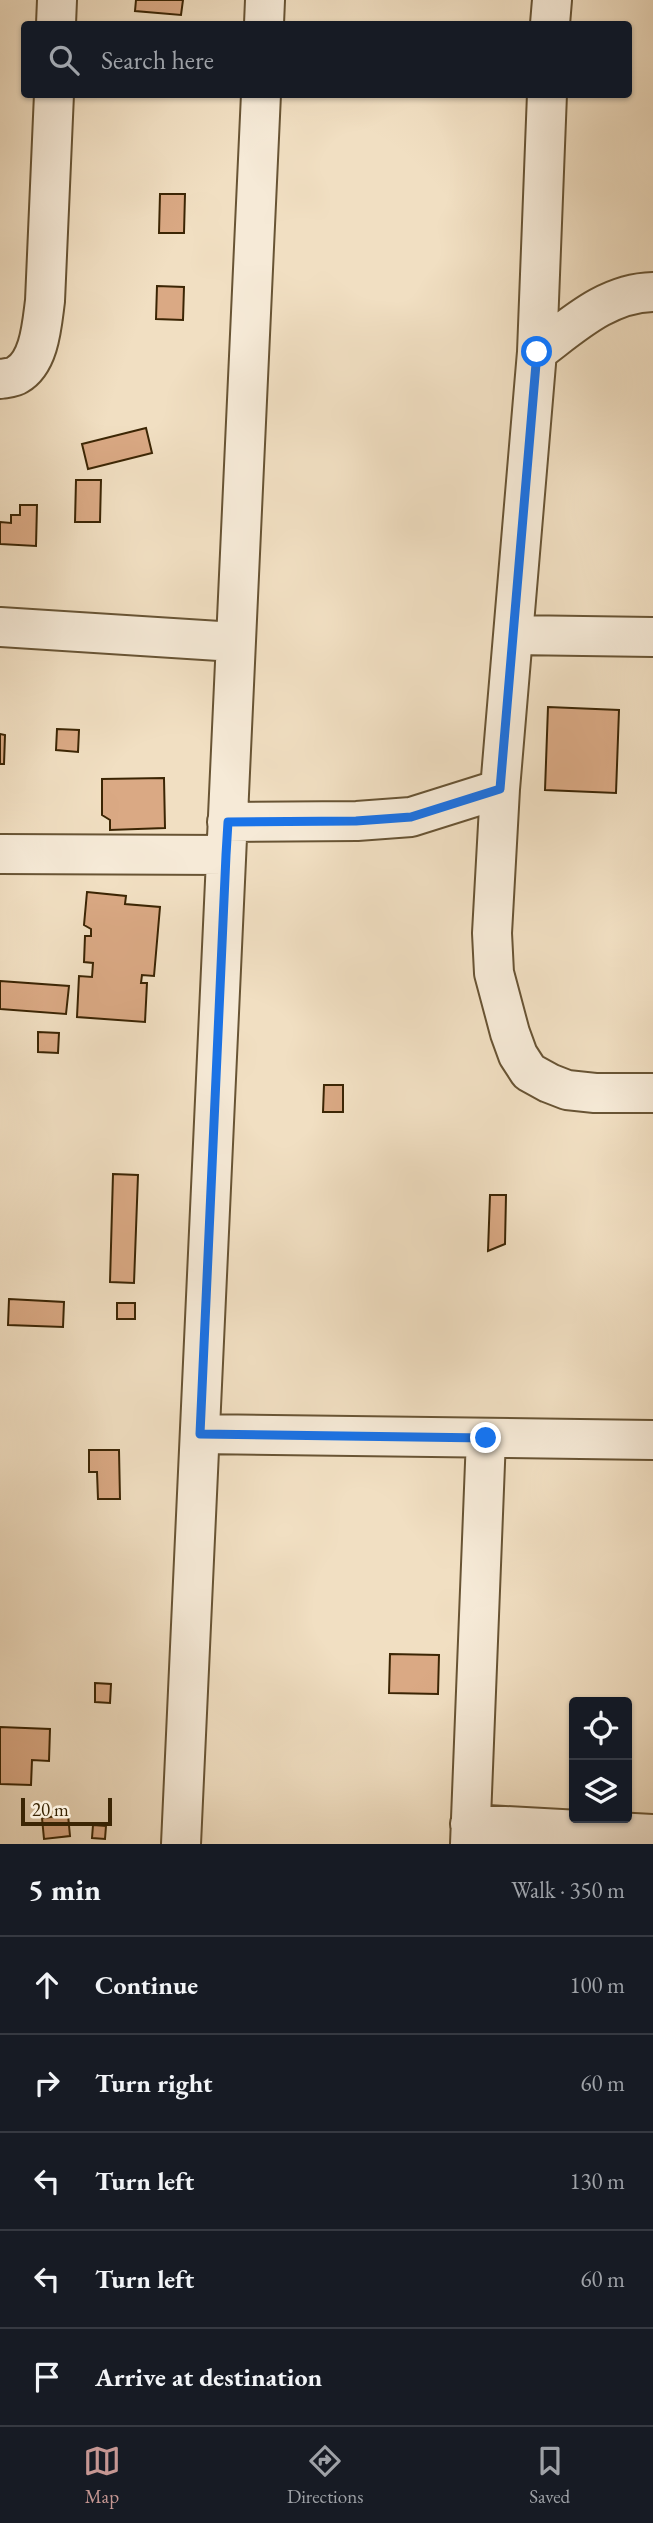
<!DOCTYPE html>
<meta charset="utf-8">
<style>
:root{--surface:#171b24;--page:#20242c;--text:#f1f3f6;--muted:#9ea1a6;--line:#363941;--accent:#c59692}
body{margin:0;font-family:"EB Garamond",serif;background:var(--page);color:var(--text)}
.controls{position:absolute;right:21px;bottom:21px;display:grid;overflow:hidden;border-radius:7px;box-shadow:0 2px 5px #0004}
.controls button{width:63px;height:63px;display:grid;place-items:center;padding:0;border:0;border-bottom:2px solid var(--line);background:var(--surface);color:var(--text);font:35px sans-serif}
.scale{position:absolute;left:21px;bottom:18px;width:91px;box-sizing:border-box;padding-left:7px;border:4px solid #3b2504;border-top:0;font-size:19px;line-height:24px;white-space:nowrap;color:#3b2504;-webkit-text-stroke:5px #f6ead7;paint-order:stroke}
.stop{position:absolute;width:21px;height:21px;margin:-16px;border:5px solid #1a73e8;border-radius:50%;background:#fff}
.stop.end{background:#1a73e8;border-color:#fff;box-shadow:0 2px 7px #0008}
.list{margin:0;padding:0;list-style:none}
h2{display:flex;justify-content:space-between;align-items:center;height:91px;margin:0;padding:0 28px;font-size:30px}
h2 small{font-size:23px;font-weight:400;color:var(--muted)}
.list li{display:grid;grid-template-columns:46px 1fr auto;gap:21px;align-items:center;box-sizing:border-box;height:98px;padding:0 28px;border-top:2px solid var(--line)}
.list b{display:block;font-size:26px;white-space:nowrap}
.list em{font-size:23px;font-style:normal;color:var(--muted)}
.icon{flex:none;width:38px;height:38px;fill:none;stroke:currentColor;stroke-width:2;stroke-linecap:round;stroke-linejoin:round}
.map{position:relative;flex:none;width:653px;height:1844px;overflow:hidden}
.search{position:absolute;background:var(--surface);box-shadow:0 2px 5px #0004;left:21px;right:21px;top:21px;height:77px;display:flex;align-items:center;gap:18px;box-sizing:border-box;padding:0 24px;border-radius:7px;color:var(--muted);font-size:26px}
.sheet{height:581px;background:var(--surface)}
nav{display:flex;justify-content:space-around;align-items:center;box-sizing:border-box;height:98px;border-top:2px solid var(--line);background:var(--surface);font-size:19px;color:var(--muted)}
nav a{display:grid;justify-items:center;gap:4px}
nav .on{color:var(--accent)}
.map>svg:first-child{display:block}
.building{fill:#daa984;stroke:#3b2504;stroke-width:2}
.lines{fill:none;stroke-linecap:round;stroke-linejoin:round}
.minor-casing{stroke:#685434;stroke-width:42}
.minor{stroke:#f6ead7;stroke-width:38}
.route{stroke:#1a73e8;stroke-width:9}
</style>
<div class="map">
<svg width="653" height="1844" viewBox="0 0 653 1844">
<rect width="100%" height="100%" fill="#f1dfc2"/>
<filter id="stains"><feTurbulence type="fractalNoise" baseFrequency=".00286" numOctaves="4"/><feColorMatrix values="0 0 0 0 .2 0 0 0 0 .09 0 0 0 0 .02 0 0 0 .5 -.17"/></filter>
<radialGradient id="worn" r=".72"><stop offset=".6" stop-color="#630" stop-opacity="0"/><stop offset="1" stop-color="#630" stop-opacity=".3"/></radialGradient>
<path class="building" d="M136,0h47l-2,15 -46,-4z
M160,194h25l-1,39h-25z
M157,286l27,1 -1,33 -27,-1z
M146,428l6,25 -64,16 -6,-25z
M76,480h25l-1,42h-25z
M20,505h17l-1,41 -36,-2v-22l11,1v-8h9z
M548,707l71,3 -3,83 -71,-3z
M57,729l22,1 -1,22 -22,-2z
M0,734l5,1 -1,29h-4z
M164,778l1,50 -55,2v-10l-8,-5v-36z
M87,892l39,4 -1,8 35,3 -6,69 -12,-1 -1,8h6l-2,39 -68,-5 2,-41 13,1 1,-14 -9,-1 1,-26h6v-7l-7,-4z
M0,981l69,5 -3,28 -66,-5z
M38,1032l21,1 -1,20 -20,-1z
M324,1085h19v27h-20z
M113,1174l25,1 -4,108 -24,-1z
M490,1195h16l-1,49 -17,7z
M9,1299l55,3 -1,25 -55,-2z
M117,1303h18v16h-18z
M89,1450h30l1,49h-22l-1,-27h-8z
M390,1654l49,1 -1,39 -49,-1z
M95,1683l16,1 -1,19 -15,-1z
M0,1727l50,2 -1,32 -17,-1 -1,25 -31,-1z
M68,1815l2,21 -26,3 -2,-21z
M93,1825l13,1 -1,13 -13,-1z"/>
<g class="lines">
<g class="minor-casing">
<path id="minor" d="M56,24l1,-24
M264,24l1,-24
M550,24l2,-24
M547,94l-10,258 -37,437 -8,144 2,40 16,60 8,22 11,17 20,11 18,7 28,3h58
M537,352c35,-26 69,-59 116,-60
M0,379c5,-1 13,-1 17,-4 23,-13 25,-52 28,-74l9,-207
M0,627l235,15
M514,635l139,2
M227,822l130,-1 54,-4 89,-28
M0,854l226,1
M200,1434l453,6
M470,1824l183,10
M181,1844l80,-1750
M470,1844l16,-406"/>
</g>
<use href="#minor" class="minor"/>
</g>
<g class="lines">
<path class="route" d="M486,1438l-286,-4 26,-579 2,-33 128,-1 55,-4 89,-28 37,-437"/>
</g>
<rect width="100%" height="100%" filter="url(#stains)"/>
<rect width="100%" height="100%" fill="url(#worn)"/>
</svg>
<div class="controls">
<button><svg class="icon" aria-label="locate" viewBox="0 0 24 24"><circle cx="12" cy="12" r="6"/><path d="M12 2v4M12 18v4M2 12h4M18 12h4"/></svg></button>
<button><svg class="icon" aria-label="layers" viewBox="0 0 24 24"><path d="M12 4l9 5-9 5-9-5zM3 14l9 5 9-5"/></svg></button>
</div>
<div class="scale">20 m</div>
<div class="stop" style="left:537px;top:352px"></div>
<div class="stop end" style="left:486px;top:1438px"></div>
<div class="search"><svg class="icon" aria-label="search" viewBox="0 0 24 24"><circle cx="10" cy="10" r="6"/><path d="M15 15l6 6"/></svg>Search here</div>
</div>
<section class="sheet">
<h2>5 min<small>Walk · 350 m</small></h2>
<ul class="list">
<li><svg class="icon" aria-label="ahead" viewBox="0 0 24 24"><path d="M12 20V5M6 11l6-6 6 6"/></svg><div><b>Continue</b></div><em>100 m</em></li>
<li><svg class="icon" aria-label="right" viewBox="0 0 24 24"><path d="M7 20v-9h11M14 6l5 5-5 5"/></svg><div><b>Turn right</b></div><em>60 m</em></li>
<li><svg class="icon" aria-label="left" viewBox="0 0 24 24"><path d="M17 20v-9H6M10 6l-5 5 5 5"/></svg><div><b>Turn left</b></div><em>130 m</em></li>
<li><svg class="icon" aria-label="left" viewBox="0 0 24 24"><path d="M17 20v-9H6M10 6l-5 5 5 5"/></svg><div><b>Turn left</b></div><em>60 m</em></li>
<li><svg class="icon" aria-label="arrive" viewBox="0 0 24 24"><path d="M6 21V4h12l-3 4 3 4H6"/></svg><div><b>Arrive at destination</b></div></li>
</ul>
</section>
<nav>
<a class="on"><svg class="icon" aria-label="map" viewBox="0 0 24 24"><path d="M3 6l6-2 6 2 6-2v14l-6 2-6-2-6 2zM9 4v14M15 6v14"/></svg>Map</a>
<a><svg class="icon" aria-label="directions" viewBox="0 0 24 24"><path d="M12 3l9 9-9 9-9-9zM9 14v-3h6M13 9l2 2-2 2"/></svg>Directions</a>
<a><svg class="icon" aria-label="saved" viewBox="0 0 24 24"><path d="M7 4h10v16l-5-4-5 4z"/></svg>Saved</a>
</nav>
